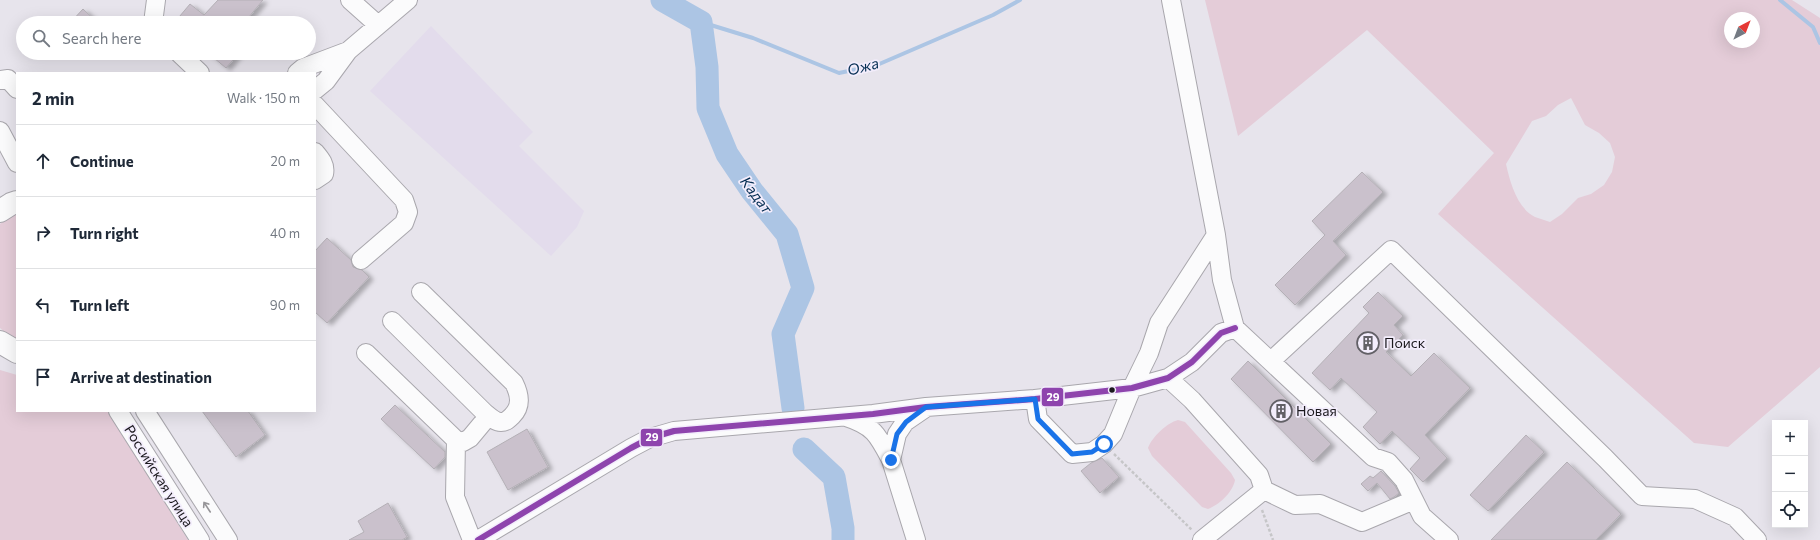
<!DOCTYPE html>
<meta charset="utf-8">
<style>
:root{--surface:#fff;--page:#f6f6f7;--text:#1f2937;--muted:#747a83;--line:#e0e1e3}
body{margin:0;font-family:Commissioner,sans-serif;background:var(--page);color:var(--text)}
.controls{position:absolute;right:12px;bottom:12px;display:grid;overflow:hidden;border-radius:0px;box-shadow:0 4px 16px #0002}
.controls button{width:36px;height:36px;display:grid;place-items:center;padding:0;border:0;border-bottom:1px solid var(--line);background:var(--surface);color:var(--text);font:20px sans-serif}
.compass{position:absolute;left:1724px;top:12px;width:36px;height:36px;border-radius:50%;background:var(--surface);box-shadow:0 4px 16px #0002;rotate:42deg}
.stop{position:absolute;width:12px;height:12px;margin:-9px;border:3px solid #1a73e8;border-radius:50%;background:#fff}
.stop.end{background:#1a73e8;border-color:#fff;box-shadow:0 1px 4px #0008}
.list{margin:0;padding:0;list-style:none}
h2{display:flex;justify-content:space-between;align-items:center;height:52px;margin:0;padding:0 16px;font-size:17px}
h2 small{font-size:13px;font-weight:400;color:var(--muted)}
.list li{display:grid;grid-template-columns:26px 1fr auto;gap:12px;align-items:center;box-sizing:border-box;height:72px;padding:0 16px;border-top:1px solid var(--line)}
.list b{display:block;font-size:15px;white-space:nowrap}
.list em{font-size:13px;font-style:normal;color:var(--muted)}
.icon{flex:none;width:22px;height:22px;fill:none;stroke:currentColor;stroke-width:2;stroke-linecap:round;stroke-linejoin:round}
.map{position:relative;flex:none;width:1820px;height:540px;overflow:hidden}
.search{position:absolute;background:var(--surface);box-shadow:0 4px 16px #0002;left:16px;top:16px;width:300px;height:44px;display:flex;align-items:center;gap:10px;box-sizing:border-box;padding:0 14px;border-radius:22px;color:var(--muted);font-size:15px}
.panel{position:absolute;background:var(--surface);box-shadow:0 4px 16px #0002;left:16px;top:72px;width:300px;height:340px;border-radius:0px}
.map>svg:first-child{display:block}
.built{fill:#e3dcec}
.green{fill:#e4ccd8;fill-rule:evenodd}
.lines{fill:none;stroke-linecap:round;stroke-linejoin:round}
.stream{stroke:#acc5e4;stroke-width:4}
.river{stroke:#acc5e4;stroke-width:23}
.building{fill:#cac1cc;stroke:#b4b0b6;filter:url(#shadow)}
.minor-casing{stroke:#a9a7ad;stroke-width:20}
.major-casing{stroke:#a9a7ad;stroke-width:24}
.path{stroke:#c6c6c8;stroke-width:2.5;stroke-dasharray:3 2;stroke-linecap:butt}
.minor{stroke:#fbfbfc;stroke-width:18}
.major{stroke:#fbfbfc;stroke-width:22}
.bus-1-casing{stroke:#f3edfc;stroke-width:9}
.bus-1{stroke:#8e44ad;stroke-width:6}
.oneway{stroke:#969598}
.route{stroke:#1a73e8;stroke-width:5}
.bus-dot{fill:#1b191e;stroke:#f3edfc;stroke-width:1.5}
.labels{text-anchor:middle;stroke-width:3.5;stroke-linejoin:round;paint-order:stroke}
.poi-label{font-size:14px;fill:#1b191e;stroke:#f3edfc;text-anchor:start}
.street-label{font-size:14px;fill:#1b191e;stroke:#f3edfc}
.water-label{font-size:15px;font-style:italic;fill:#052e53;stroke:#f3edfc}
.line-badge{stroke:#f3edfc;stroke-width:1.5}
.badge-label{font-size:11px;text-anchor:middle;font-weight:bold;fill:#fff}
</style>
<div class="map">
<svg width="1820" height="540" viewBox="0 0 1820 540">
<defs>
<filter id="shadow"><feDropShadow dx="4.5" dy="2.5" stdDeviation="2" flood-color="#0004"/></filter>
</defs>
<rect width="100%" height="100%" fill="#e7e4ec"/>
<path class="built" d="M431,26l102,106 -14,14 65,65 -7,16 -26,29 -181,-165z"/>
<path class="green" d="M1205,0h587l28,18v349l-92,80 -34,-4 -256,-229 56,-61 -127,-123 -129,106zM1730,18h24v24h-24zM1571,98l14,27 14,8 11,10 5,14 -3,15 -8,13 -13,9 -13,4 -16,16 -12,8c-5,-2 -10,-3 -15,-5 -18,-9 -25,-35 -29,-53l26,-43 14,-5 12,-11z
M17,213v126l-7,-2 -10,-9v-104l7,-7z
M0,370l17,5v36h91l80,129h-188z
M1178,420l7,2 46,51 4,7c-2,12 -16,25 -27,29l-6,-2 -50,-51 -4,-8c4,-11 19,-25 30,-28z"/>
<g class="lines">
<path class="stream" d="M1780,0l33,27 7,16
M701,22l52,16 86,35 38,-8 116,-50 27,-15"/>
<path class="river" d="M662,0l39,22 6,45 1,41 19,46 25,37 35,43 16,54 -20,46 10,74
M804,449l30,28 9,51v12"/>
</g>
<path class="building" d="M218,0h45l-19,23h-70l16,-19 14,11z
M83,9l15,14h-28z
M208,53h31l-13,15z
M1362,172l21,20 -50,49 13,14 -51,50 -20,-20 50,-50 -13,-14z
M327,238l24,22 2,7 9,3 7,7 -42,46 -12,-11v-61z
M1378,292l25,24 -9,9 9,10 -17,17 25,24 23,-23 36,35 -45,47 22,23 -24,24 -13,-13 10,-11 -28,-27 -12,13 -17,-17 14,-15 -36,-34 -11,12 -18,-17 57,-60 -6,-6z
M1248,361l83,83 -18,18 -82,-83z
M395,405l50,47v5l-11,12 -53,-50z
M202,411h46l17,24 -29,22z
M527,429l21,38 -40,23 -21,-38z
M1526,435l18,17 -56,59 -18,-16z
M1102,458l17,19 -19,16 -19,-22 10,-8z
M1567,462l54,52 -25,26h-105z
M1381,471l14,15 4,7 -5,4 -4,2 -13,-16 -9,8 -7,-7 9,-8 3,2z
M388,503l19,34 -5,3h-53l15,-8 -6,-11z"/>
<g class="lines">
<g class="minor-casing">
<path id="minor" d="M350,0l28,25
M1171,0l45,235 6,45 13,48 138,129 15,5 16,18 18,36 27,24
M153,23l3,-23
M179,53l21,20
M297,73l6,-5 45,-17
M0,80l8,-1 9,10
M315,90l11,-9 22,-30 60,-51
M315,105l89,95 4,12 -4,11 -43,37
M0,131l17,32
M315,152c6,7 11,13 9,22l-9,6
M421,292l93,91c6,12 8,23 -2,33 -3,3 -6,6 -11,6 -6,0 -12,-6 -17,-10
M392,321l92,91 1,8 -15,18 -7,4 -7,-2
M366,353l90,87 -1,57 17,43
M1271,361l120,-111 214,208 37,38 53,3 40,18 22,23
M1168,378l24,22 67,75 5,15 -62,50
M1035,399l3,20 34,35 20,-2 12,-8 9,-10 19,-46 17,-35 10,-30 57,-88
M118,411l82,129
M145,411l83,129
M846,417c28,9 32,18 45,43
M1264,490l31,15 25,-1 42,18 52,-22
M478,540l153,-92 19,-10 24,-7 199,-17 53,-7 109,-8 97,-11 36,-10 24,-16 29,-29 14,-5
M916,540l-25,-80 6,-26 8,-12 19,-13"/>
</g>
<g class="major-casing">
<path id="major" d="M0,211l11,-7 6,-2
M0,342l17,10"/>
</g>
<path class="path" d="M1114,454l78,76
M1262,510l11,30"/>
<use href="#minor" class="minor"/>
<use href="#major" class="major"/>
<g class="bus-1-casing">
<path id="bus-1" d="M478,540l153,-92 19,-10 24,-7 199,-17 53,-7 109,-8 97,-11 36,-10 24,-16 29,-29 14,-5"/>
</g>
<use href="#bus-1" class="bus-1"/>
</g>
<defs><path id="oneway-shaft" d="M-6 0H5M1.5-3L5.5 0L1.5 3" fill="none" stroke-width="1.6" stroke-linecap="round" stroke-linejoin="round"/></defs>
<use class="oneway" href="#oneway-shaft" transform="translate(207 507) rotate(-123)"/>
<g class="lines">
<path class="route" d="M891,460l6,-26 9,-12 20,-15 109,-8 3,20 34,35 20,-2 12,-8"/>
</g>
<defs>
<g id="building-ring" transform="scale(1.15)"><circle r="9.5" fill="#f3edfc" stroke="#626066" stroke-width="1.5"/><path d="M-4-6H4V6H1V3H-1V6H-4ZM-2.5-4.3h1.7v1.8h-1.7ZM.8-4.3h1.7v1.8H.8ZM-2.5-1h1.7V.8h-1.7ZM.8-1h1.7V.8H.8Z" fill="#626066"/></g>
</defs>
<g fill-rule="evenodd">
<use href="#building-ring" x="1368" y="343"/>
<use href="#building-ring" x="1281" y="411"/>
</g>
<circle class="bus-dot" cx="1112" cy="390" r="3.5"/>
<g class="labels">
<g class="poi-label">
<text x="1384" y="348">Поиск</text>
<text x="1296" y="416">Новая</text>
</g>
<g class="street-label">
<text transform="translate(159 476) rotate(58)" y="5">Российская улица</text>
</g>
<g class="water-label">
<text transform="translate(863 67) rotate(-14)" y="5">Ожа</text>
<text transform="translate(756 195) rotate(53)" y="5">Кадат</text>
</g>
</g>
<g class="line-badge">
<rect x="1041" y="387" width="23" height="20" rx="4" fill="#8e44ad"/>
<rect x="640" y="428" width="23" height="19" rx="4" fill="#8e44ad"/>
</g>
<g class="badge-label">
<text x="1053" y="401">29</text>
<text x="652" y="441">29</text>
</g>
</svg>
<div class="controls">
<button>+</button>
<button>−</button>
<button><svg class="icon" aria-label="locate" viewBox="0 0 24 24"><circle cx="12" cy="12" r="6"/><path d="M12 2v4M12 18v4M2 12h4M18 12h4"/></svg></button>
</div>
<svg class="compass" viewBox="-18 -18 36 36"><path d="M0-13l5 13h-10z" fill="#e53935"/><path d="M0 13l5-13h-10z" fill="#747a83"/></svg>
<div class="stop" style="left:1104px;top:444px"></div>
<div class="stop end" style="left:891px;top:460px"></div>
<div class="search"><svg class="icon" aria-label="search" viewBox="0 0 24 24"><circle cx="10" cy="10" r="6"/><path d="M15 15l6 6"/></svg>Search here</div>
<section class="panel">
<h2>2 min<small>Walk · 150 m</small></h2>
<ul class="list">
<li><svg class="icon" aria-label="ahead" viewBox="0 0 24 24"><path d="M12 20V5M6 11l6-6 6 6"/></svg><div><b>Continue</b></div><em>20 m</em></li>
<li><svg class="icon" aria-label="right" viewBox="0 0 24 24"><path d="M7 20v-9h11M14 6l5 5-5 5"/></svg><div><b>Turn right</b></div><em>40 m</em></li>
<li><svg class="icon" aria-label="left" viewBox="0 0 24 24"><path d="M17 20v-9H6M10 6l-5 5 5 5"/></svg><div><b>Turn left</b></div><em>90 m</em></li>
<li><svg class="icon" aria-label="arrive" viewBox="0 0 24 24"><path d="M6 21V4h12l-3 4 3 4H6"/></svg><div><b>Arrive at destination</b></div></li>
</ul>
</section>
</div>
